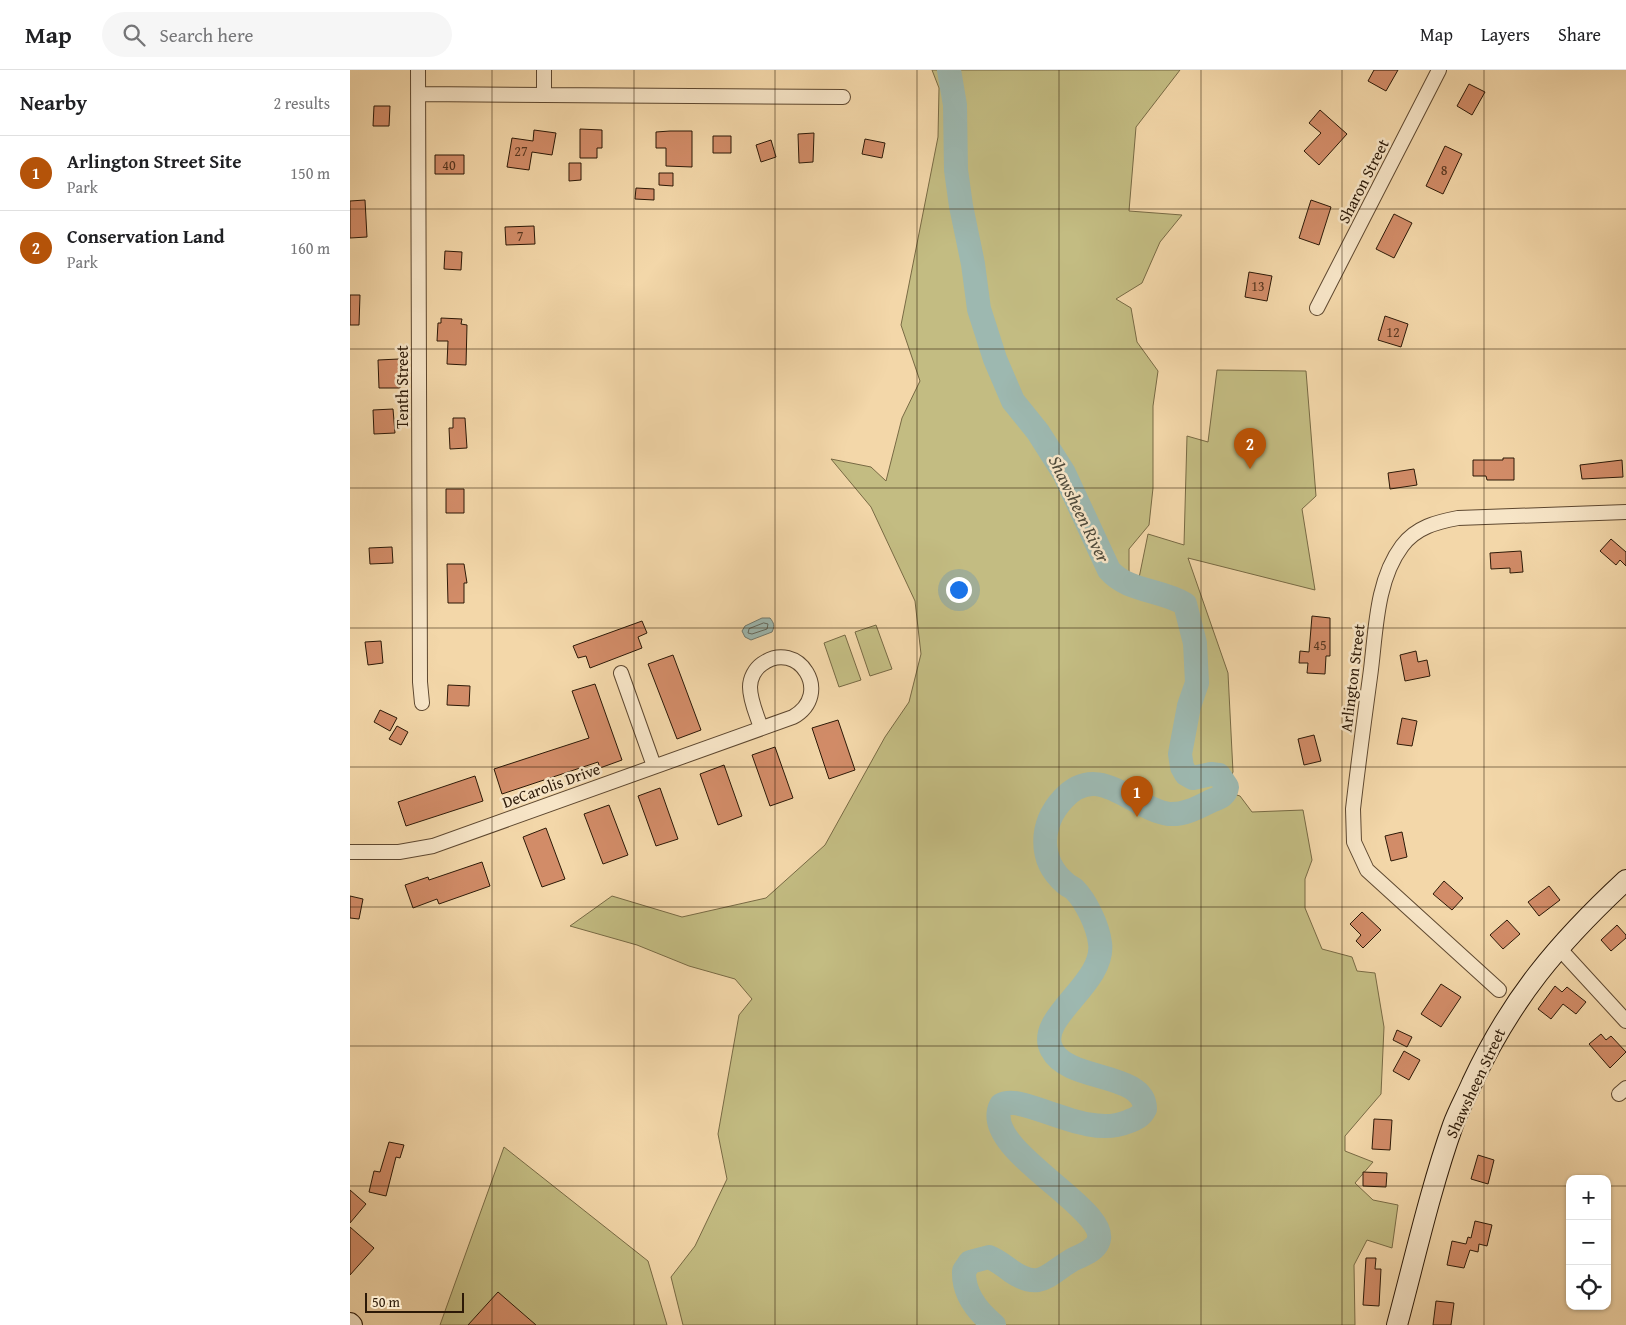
<!DOCTYPE html>
<meta charset="utf-8">
<style>
:root{--surface:#fff;--page:#f6f6f6;--text:#202124;--muted:#757577;--line:#e0e0e0;--accent:#b45309}
body{margin:0;font-family:"Gentium Book Plus",serif;background:var(--page);color:var(--text)}
.controls{position:absolute;right:15px;bottom:15px;display:grid;overflow:hidden;border-radius:10px;box-shadow:0 1px 4px #0004}
.controls button{width:45px;height:45px;display:grid;place-items:center;padding:0;border:0;border-bottom:1px solid var(--line);background:var(--surface);color:var(--text);font:25px sans-serif}
.scale{position:absolute;left:15px;bottom:12px;width:99px;box-sizing:border-box;padding-left:5px;border:2px solid #2c1907;border-top:0;font-size:14px;line-height:18px;white-space:nowrap;color:#2c1907;-webkit-text-stroke:4px #f7e5c7;paint-order:stroke}
.you{position:absolute;left:608px;top:519px;width:18px;height:18px;margin:-12px;border:4px solid #fff;border-radius:50%;background:#1a73e8;box-shadow:0 0 0 8px #1a73e833}
.badge{display:grid;place-items:center;width:32px;height:32px;border-radius:50%;background:var(--accent);color:#fff;font-size:16px;font-weight:700}
.pin{position:absolute;translate:-50% -41px;filter:drop-shadow(0 1px 2px #0008)}
.pin::after{content:'';position:absolute;top:26px;width:18px;height:15px;background:inherit;clip-path:polygon(0 0,100% 0,50% 100%)}
.list{margin:0;padding:0;list-style:none}
h2{display:flex;justify-content:space-between;align-items:center;height:65px;margin:0;padding:0 20px;font-size:21px}
h2 small{font-size:16px;font-weight:400;color:var(--muted)}
.list li{display:grid;grid-template-columns:32px 1fr auto;gap:15px;align-items:center;box-sizing:border-box;height:75px;padding:0 20px;border-top:1px solid var(--line)}
.list b{display:block;font-size:19px;white-space:nowrap}
.list p{margin:0;font-size:16px;white-space:nowrap;color:var(--muted)}
.list em{font-size:16px;font-style:normal;color:var(--muted)}
.icon{flex:none;width:28px;height:28px;fill:none;stroke:currentColor;stroke-width:2;stroke-linecap:round;stroke-linejoin:round}
.map{position:relative;flex:none;width:1276px;height:1255px;overflow:hidden}
header{display:flex;align-items:center;gap:30px;box-sizing:border-box;height:70px;padding:0 25px;background:var(--surface);border-bottom:1px solid var(--line)}
header strong{font-size:24px}
nav{display:flex;gap:28px;margin-inline-start:auto;font-size:18px}
.search{width:350px;height:45px;background:var(--page);display:flex;align-items:center;gap:12px;box-sizing:border-box;padding:0 18px;border-radius:28px;color:var(--muted);font-size:19px}
main{display:flex}
aside{flex:1;background:var(--surface)}
.map>svg:first-child{display:block}
.green{fill:#c3bc82;stroke:#786a44}
.water{fill:#9db8b0;stroke:#70786c}
.lines{fill:none;stroke-linecap:round;stroke-linejoin:round}
.shore{stroke:#64685c;stroke-width:1}
.river{stroke:#9db8b0;stroke-width:24}
.building{fill:#d28c68;stroke:#2c1907}
.minor-casing{stroke:#5e4830;stroke-width:16}
.secondary-casing{stroke:#2c1907;stroke-width:22}
.minor{stroke:#f7e5c7;stroke-width:14}
.secondary{stroke:#f7e5c7;stroke-width:20}
.grid{fill:none;stroke:#2c1907;stroke-width:1;stroke-opacity:0.55}
.labels{text-anchor:middle;stroke-width:5;stroke-linejoin:round;paint-order:stroke}
.number-label{font-size:14px;fill:#56361f}
.street-label{font-size:16px;fill:#2c1907;stroke:#f7e5c7}
.water-label{font-size:18px;font-style:italic;fill:#4e493a;stroke:#f7e5c7}
</style>
<header>
<strong>Map</strong>
<div class="search"><svg class="icon" aria-label="search" viewBox="0 0 24 24"><circle cx="10" cy="10" r="6"/><path d="M15 15l6 6"/></svg>Search here</div>
<nav><a>Map</a><a>Layers</a><a>Share</a></nav>
</header>
<main>
<aside>
<h2>Nearby<small>2 results</small></h2>
<ul class="list">
<li><span class="badge">1</span><div><b>Arlington Street Site</b><p>Park</p></div><em>150 m</em></li>
<li><span class="badge">2</span><div><b>Conservation Land</b><p>Park</p></div><em>160 m</em></li>
</ul>
</aside>
<div class="map">
<svg width="1276" height="1255" viewBox="0 0 1276 1255">
<rect width="100%" height="100%" fill="#f3d7a9"/>
<filter id="stains"><feTurbulence type="fractalNoise" baseFrequency=".004" numOctaves="4"/><feColorMatrix values="0 0 0 0 .2 0 0 0 0 .09 0 0 0 0 .02 0 0 0 .5 -.17"/></filter>
<radialGradient id="worn" r=".72"><stop offset=".6" stop-color="#630" stop-opacity="0"/><stop offset="1" stop-color="#630" stop-opacity=".3"/></radialGradient>
<path class="green" d="M582,0h248l-44,57 -7,84 53,4 -22,27 -18,41 -26,16 15,9 6,34 21,29 -5,35v82l-4,37 -20,24v24l10,5 9,-44 36,11 3,-109 21,6 9,-72 89,1 10,125 -14,13 13,81 -127,-32 40,115 5,99 -9,19 16,5 12,16 51,-2 9,50 -7,19v29l17,41 30,8 5,14 18,2 9,54 -3,67 -36,42v15l28,11 -18,21 18,17 25,5 -6,43 -25,-8 -13,25 1,60h-672l-12,-48 24,-31 32,-67 -9,-45 21,-119 13,-16 -17,-20 -46,-13 -52,-21 -67,-19 42,-30 70,21 84,-19 59,-53 60,-108 24,-35 12,-48 -6,-53 -44,-94 -40,-48 40,8 15,14 16,-63 18,-37 -19,-56 37,-188 1,-49z
M526,555l16,44 -22,7 -15,-44z
M495,565l16,45 -22,7 -15,-44z
M154,1077l144,114 19,64h-227z"/>
<path class="water" d="M412,548h8c4,5 5,8 2,14l-21,8 -6,-3 -3,-6 3,-5z"/>
<g class="lines">
<path class="shore" d="M414,553l4,1 -1,5 -15,5 -4,-1 1,-4z"/>
<path class="river" d="M599,0l6,35 1,65 5,36 12,58 6,45 16,50 18,42 25,31 26,41 45,97c19,22 51,19 76,34l10,39 2,40 -8,23 -9,48 2,13 4,7 7,4 18,-4 8,1 8,12c-1,9 -9,11 -16,14 -14,7 -27,14 -42,13 -37,-5 -70,-54 -106,-15 -23,25 -25,61 2,84 2,2 6,4 9,6 12,12 24,37 26,54 6,41 -66,75 -48,107 16,32 93,22 93,59 -4,8 -10,10 -18,13 -42,18 -105,-30 -126,-17 -23,46 117,106 96,139 -5,8 -17,12 -25,16 -25,15 -32,31 -61,11 -7,-5 -14,-11 -22,-14l-19,5 -6,9c-1,23 13,40 30,54"/>
</g>
<path class="building" d="M1024,0h24l-12,21 -18,-10z
M1119,14l16,8 -13,23 -15,-9z
M24,36h16l-1,20h-16z
M970,40l27,24 -28,31 -15,-14 17,-18 -12,-10z
M230,59l22,1v18h-5v10h-17z
M184,60l22,3 -4,22 -20,-3 -3,18 -22,-3 5,-29 21,3z
M320,61h22v36l-26,-1v-18h-10v-16z
M464,63l-1,29 -14,1 -1,-29z
M363,66h18v17h-18z
M515,69l20,4 -3,15 -20,-4z
M421,70l5,17 -15,5 -5,-17z
M1095,76l17,8 -19,40 -17,-8z
M85,85h29v19h-29z
M219,93h12v17l-12,1z
M309,103h14v13l-14,-1z
M286,118l18,1v11l-19,-1z
M15,130l2,37 -17,1v-37z
M961,130l20,7 -12,38 -20,-7z
M1044,144l18,9 -18,35 -18,-9z
M184,156l1,18 -29,1 -1,-18z
M95,181l17,1 -1,18 -17,-1z
M899,202l23,4 -5,25 -22,-4z
M0,225h10l-1,30h-9z
M1035,246l23,8 -7,23 -23,-7z
M91,248l21,1 -1,5 6,1 -1,40 -19,-1 1,-23h-11l1,-18h3z
M49,289l1,29h-21l-1,-28z
M43,339l2,24 -21,1 -1,-24z
M103,348h12l2,30 -17,1 -1,-21h4z
M1153,388h11v22h-27l-1,-4h-13v-16h30z
M1272,390l1,17 -41,2 -2,-14z
M1064,399l3,16 -27,4 -2,-16z
M96,419h18v24h-18z
M1261,469l15,13v14l-6,-6 -4,5 -16,-14z
M42,477l1,16 -23,1 -1,-16z
M1171,481l2,21 -13,1v-5l-19,1 -1,-16z
M97,494h17l3,19h-3v20h-16z
M962,546l18,2v38h-4l-1,18 -18,-1 1,-10h-9l1,-12 9,1z
M292,551l5,12 -9,4 4,11 -52,20 -4,-12 -8,2 -5,-12z
M31,571l2,22 -15,2 -3,-23z
M1066,581l2,11 9,-2 3,16 -25,5 -5,-26z
M323,585l28,75 -24,9 -29,-75z
M245,614l27,76 -22,8 -2,-6 -96,32 -8,-25 95,-31 -17,-47z
M98,615l22,1 -1,20 -22,-1z
M30,640l17,8 -7,13 -16,-9z
M1052,648l15,3 -5,25 -15,-2z
M488,650l17,50 -26,9 -17,-51z
M47,656l11,6 -7,13 -12,-6z
M964,665l7,26 -17,4 -6,-26z
M425,677l18,51 -23,8 -18,-51z
M374,695l18,51 -24,9 -18,-51z
M125,706l8,25 -77,25 -8,-24z
M310,718l18,51 -22,7 -18,-50z
M259,735l19,50 -25,9 -19,-50z
M196,758l19,51 -23,8 -19,-50z
M1052,762l5,25 -16,4 -6,-25z
M132,792l8,24 -51,18 -2,-5 -24,9 -8,-23 23,-8 1,3z
M1094,811l19,17 -11,12 -19,-16z
M1199,816l11,14 -21,16 -11,-14z
M0,826l13,3 -4,20 -9,-1z
M1012,842l19,18 -18,18 -7,-7 5,-6 -11,-11z
M1157,850l13,14 -17,15 -13,-14z
M1267,855l9,10v3l-15,13 -10,-11z
M1091,914l20,13 -20,30 -20,-13z
M1205,916l7,6 5,-5 19,15 -10,12 -13,-10 -12,15 -13,-10z
M1047,960l15,7 -5,10 -14,-7z
M1251,964l5,6 5,-4 15,16 -16,16 -21,-24z
M1054,981l16,9 -11,20 -16,-9z
M1024,1049l18,1 -2,30 -18,-1z
M39,1072l15,3 -4,13 -4,-1 -10,39 -17,-4 5,-21 6,1z
M1128,1085l16,5 -6,24 -17,-5z
M1013,1102l24,1 -1,14 -23,-1z
M0,1120l16,14 -16,19z
M1125,1151l17,4 -5,21 -8,-2 -1,8 -8,-2 -6,18 -17,-3 5,-24 14,3 2,-7 3,1z
M0,1157l24,21 -24,27z
M1016,1188h10l-1,11h6l-2,37 -16,-1z
M148,1222l38,33h-68z
M1086,1231l18,2 -3,22h-18z"/>
<g class="lines">
<g class="minor-casing">
<path id="minor" d="M68,0l2,612 2,21
M68,24l425,3
M194,25v-25
M967,238l122,-238
M271,603l33,93
M0,782h49l34,-6 360,-129c41,-23 5,-79 -31,-53 -7,5 -12,14 -12,23 0,14 7,28 11,41
M1208,877l68,74
M1149,920l-132,-120 -13,-28 -1,-33c5,-44 11,-88 17,-132 6,-42 5,-95 32,-131 14,-19 35,-24 56,-28l168,-6
M1269,1024l7,-6"/>
</g>
<g class="secondary-casing">
<path id="secondary" d="M0,1253l2,2
M1047,1255c18,-67 33,-135 56,-200 5,-14 13,-28 19,-42 39,-84 86,-140 154,-203"/>
</g>
<use href="#minor" class="minor"/>
<use href="#secondary" class="secondary"/>
</g>
<path class="grid" d="M142,0v1255M284,0v1255M425,0v1255M567,0v1255M709,0v1255M851,0v1255M992,0v1255M1134,0v1255M0,139h1276M0,279h1276M0,418h1276M0,558h1276M0,697h1276M0,837h1276M0,976h1276M0,1116h1220M1257,1116h19"/>
<g class="labels">
<g class="number-label">
<text x="171" y="86">27</text>
<text x="99" y="100">40</text>
<text x="1094" y="105">8</text>
<text x="170" y="171">7</text>
<text x="908" y="221">13</text>
<text x="1043" y="267">12</text>
<text x="970" y="580">45</text>
</g>
<g class="street-label">
<text transform="translate(1013 111) rotate(-63)" y="6">Sharon Street</text>
<text transform="translate(52 317) rotate(-90)" y="6">Tenth Street</text>
<text transform="translate(1002 608) rotate(-83)" y="6">Arlington Street</text>
<text transform="translate(201 715) rotate(-20)" y="6">DeCarolis Drive</text>
<text transform="translate(1125 1013) rotate(-65)" y="6">Shawsheen Street</text>
</g>
<g class="water-label">
<text transform="translate(729 439) rotate(64)" y="6">Shawsheen River</text>
</g>
</g>
<rect width="100%" height="100%" filter="url(#stains)"/>
<rect width="100%" height="100%" fill="url(#worn)"/>
</svg>
<div class="controls">
<button>+</button>
<button>−</button>
<button><svg class="icon" aria-label="locate" viewBox="0 0 24 24"><circle cx="12" cy="12" r="6"/><path d="M12 2v4M12 18v4M2 12h4M18 12h4"/></svg></button>
</div>
<div class="scale">50 m</div>
<div class="you"></div>
<div class="pin badge" style="left:787px;top:747px">1</div>
<div class="pin badge" style="left:900px;top:399px">2</div>
</div>
</main>
